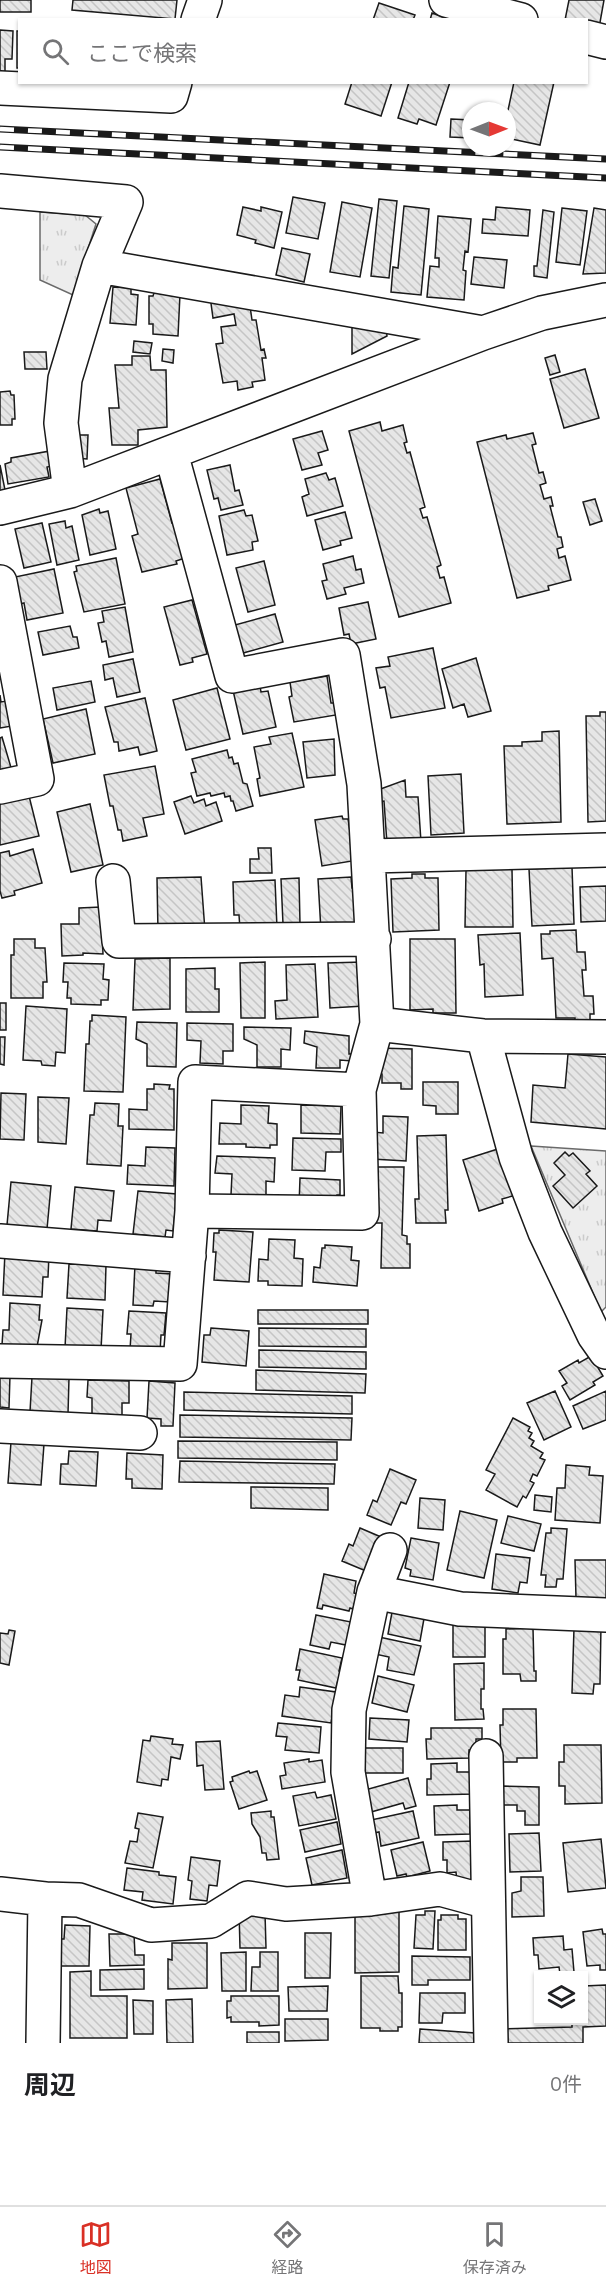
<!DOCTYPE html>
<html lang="ja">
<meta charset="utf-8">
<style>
:root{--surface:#fff;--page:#f2f2f2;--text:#202124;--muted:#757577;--line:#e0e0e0;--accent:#d93025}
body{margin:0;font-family:Mulish,"Noto Sans JP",sans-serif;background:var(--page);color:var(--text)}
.controls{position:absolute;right:18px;bottom:18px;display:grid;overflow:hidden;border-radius:0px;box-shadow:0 2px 4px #0004}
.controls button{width:54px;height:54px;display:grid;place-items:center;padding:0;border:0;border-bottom:2px solid var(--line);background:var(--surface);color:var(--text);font:30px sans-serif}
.compass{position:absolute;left:462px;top:102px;width:54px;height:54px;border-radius:50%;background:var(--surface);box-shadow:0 2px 4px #0004;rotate:89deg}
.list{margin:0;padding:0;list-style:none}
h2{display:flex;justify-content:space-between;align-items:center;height:78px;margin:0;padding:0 24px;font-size:26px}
h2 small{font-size:20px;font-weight:400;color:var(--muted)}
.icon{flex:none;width:33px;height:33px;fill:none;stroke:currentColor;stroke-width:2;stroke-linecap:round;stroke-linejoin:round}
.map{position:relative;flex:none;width:606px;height:2043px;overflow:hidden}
.search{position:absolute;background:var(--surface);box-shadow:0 2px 4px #0004;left:18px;right:18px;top:18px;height:66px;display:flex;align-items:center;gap:15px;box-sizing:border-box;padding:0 21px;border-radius:0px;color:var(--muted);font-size:22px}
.sheet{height:162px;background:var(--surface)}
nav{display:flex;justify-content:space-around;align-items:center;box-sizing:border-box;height:84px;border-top:2px solid var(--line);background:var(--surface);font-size:16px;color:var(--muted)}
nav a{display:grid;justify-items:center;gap:3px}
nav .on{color:var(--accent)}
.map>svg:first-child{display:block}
.park{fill:url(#park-tufts);stroke:#6a6a6a;stroke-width:1.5}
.building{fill:url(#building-back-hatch);stroke:#1a1a1a;stroke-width:1.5}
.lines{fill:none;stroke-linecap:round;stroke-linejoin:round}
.minor-casing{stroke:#1a1a1a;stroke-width:36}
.minor{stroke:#fff;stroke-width:33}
.rail-casing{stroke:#1a1a1a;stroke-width:7}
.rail{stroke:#fff;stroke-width:4.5;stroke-dasharray:14;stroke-linecap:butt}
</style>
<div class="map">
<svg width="606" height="2043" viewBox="0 0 606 2043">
<defs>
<pattern id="park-tufts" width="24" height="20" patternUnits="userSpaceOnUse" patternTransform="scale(1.5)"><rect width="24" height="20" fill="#ededed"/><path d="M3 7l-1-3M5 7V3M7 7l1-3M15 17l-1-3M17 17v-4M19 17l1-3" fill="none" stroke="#cbcbcb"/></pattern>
<pattern id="building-back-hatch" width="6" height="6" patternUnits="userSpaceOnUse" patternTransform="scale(1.5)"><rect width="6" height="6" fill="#e6e6e6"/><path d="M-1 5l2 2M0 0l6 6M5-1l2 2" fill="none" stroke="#c5c5c5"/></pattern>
</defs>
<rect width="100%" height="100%" fill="#fff"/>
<path class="park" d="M40,212l45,3 11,9 -23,71 -33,-15z
M531,1146l75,5v156l-5,5z"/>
<path class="building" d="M0,0h31v12h-31z
M73,0h104l-2,19 -103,-9z
M569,0h35l-5,28 -13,-3v-5h-21z
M379,3l36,12 -2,5h-40z
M432,13l19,7h-21z
M0,30l13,1 -1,28h-7v18h-5z
M17,31h3v37h-3z
M352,82h40l-11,34 -36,-12z
M409,82h41l-14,43 -17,-6 -2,5 -19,-6z
M514,82h40l-14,63 -33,-7v-23z
M451,119l20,1v18l-21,-1z
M293,197l32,6 -7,36 -32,-6z
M379,199l18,2 -8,77 -18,-2z
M342,202l30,6 -12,69 -30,-5z
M404,206l25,3 -8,86 -30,-3 2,-25 5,1z
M243,207l18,4v-4l21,5 -8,36 -19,-5 1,-3 -19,-5z
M496,207l34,3 -2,26 -46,-3 1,-14 12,1z
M562,208l25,3 -7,54 -24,-3z
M594,208l12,2v63l-23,1z
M543,210l11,2 -7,66 -13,-2v-10h3z
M438,216l33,3 -3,33 -3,-1 -2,19 3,1 -2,29 -37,-3 3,-31 9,1v-9h-4z
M282,248l28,6 -6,28 -28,-7z
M474,257l33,3 -3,28 -33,-4z
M113,287l18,1v6l7,1 -2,30 -26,-2z
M154,293l26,1 -2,42 -25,-2v-10h-4v-28h4z
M210,296l39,3 3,21h4l5,30 3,-1 2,9h-4l3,22 -13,2 1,5 -15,3 -1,-9 -14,2 -7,-39 7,-1 -2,-16 15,-2 -2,-11 -21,4z
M352,320l34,7 1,9 -35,18z
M134,341l18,2 -2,11 -17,-2z
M163,349l11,1 -1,13 -11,-2z
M24,352h22l1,17h-22z
M555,355l5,17 -10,3 -5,-17z
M132,356h18l1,14h15l1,57 -29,3v15h-26l-3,-37h10l-4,-43h17z
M585,369l14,49 -35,10 -14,-49z
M10,391l1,4h3l1,24h-3v6h-12v-33z
M380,422l2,9 21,-6 4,17 -3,1 3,10 3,-1 15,55 -5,2 3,9 4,-1 14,48 -4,2 3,11 4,-1 7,26 -52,14 -50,-186z
M322,431l6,19 -10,3 4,12 -20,5 -9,-31z
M533,433l3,11 -4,1 7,28 4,-1 3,11 -6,2 4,14 7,-2 2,9h-3l8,31h3l2,10 -6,2 2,9 6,-2 6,24 -23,6 1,4 -32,8 -40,-156 29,-7 1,4z
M75,435h13l-1,24 -13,-1z
M50,451l2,15 -5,1 2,10 -41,7 -3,-20 6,-2v-4z
M0,465l5,25 -5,1z
M230,465l5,26 4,-1 4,15 -22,5 -3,-12 -4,1 -7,-29z
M326,473l3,7 6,-2 8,28 -36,10 -5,-19 7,-3 -4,-15z
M160,479l12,44 4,-1 9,36 -9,3 1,3 -35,8 -10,-36 6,-2 -12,-46z
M595,499l7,22 -12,4 -7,-23z
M99,509l1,4 8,-2 8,38 -26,6 -8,-40z
M244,510l2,6 6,-1 6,26 -6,1 1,8 -26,5 -8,-39z
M345,512l7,26 -12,3 1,4 -18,5 -8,-30z
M65,521l1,7 6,-2 7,34 -22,5 -8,-41z
M42,523l9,39 -27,6 -9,-39z
M353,556l3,14 5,-1 3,14 -20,5 2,6 -19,5 -5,-18 5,-1 -4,-16z
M116,558l9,46 -41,8 -10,-40 3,-1 -1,-5z
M264,561l11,44 -27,7 -12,-44z
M54,569l9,44 -36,7 -3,-17 -4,1 -5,-27z
M192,600l15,54 -15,4 1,4 -13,3 -16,-58z
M368,602l8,37 -25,5 -2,-10 -5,1 -5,-27z
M125,607l8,45 -24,5 -3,-16 -4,1 -4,-19 6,-1 -2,-11z
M275,614l8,28 -40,11 -8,-28z
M70,626l3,11h4l2,11 -36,7 -5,-23z
M433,648l12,60 -54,10 -6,-31 -5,1 -4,-20 14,-2 -2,-9z
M476,658l15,53 -23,6 -4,-13 -11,4 -11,-39z
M133,659l7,33 -23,5 -4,-19 -8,2 -2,-15z
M327,676l4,27h3l2,12 -42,7 -5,-25 3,-1 -2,-14z
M91,681l4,21 -38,8 -4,-22z
M259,681l2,11 7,-1 8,36 -33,7 -11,-48z
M217,688l13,51 -44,11 -13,-50z
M0,695l1,7 6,-1 5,25 -12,2z
M145,698l12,53 -17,4 -2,-8 -19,4 -1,-9h-4l-9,-35z
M86,709l9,45 -42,9 -10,-44z
M600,712h6v109l-18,1 -2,-106h14z
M559,731l2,91 -54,2 -3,-78h18v-4l20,-1v-9z
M292,733l12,54 -44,9 -3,-17 3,-1 -6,-31 17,-3 -2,-7z
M2,737l10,34 -12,4v-37z
M334,739l1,36 -28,3 -4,-36z
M227,750l2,8 3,-1 2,7 4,-1 5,20 4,1 6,22 -17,5 -3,-10h-2l-1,-5 -5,1 -1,-4 -13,3 -1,-3 -13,3 -6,-23 5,-1 -4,-13z
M155,766l9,48 -21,4 4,18 -24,5 -2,-11h-3l-5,-24h-3l-6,-31z
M461,774l3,59 -33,2 -3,-59z
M405,780l1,17h12l3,45 -34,2 -3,-43 -8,1 -1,-11z
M29,796l10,40 -39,9v-42z
M191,796l3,7 10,-4 2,7 10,-4 6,19 -37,13 -11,-32z
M90,804l13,61 -32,7 -14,-60z
M342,816l1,3h5l6,39 -3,1 1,2 -30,5 -7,-46z
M258,848h13l1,25h-22v-14h9z
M33,849l9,34 -28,8 1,4 -13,3 -2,-7v-38l9,-2 1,5z
M557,866l15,1 2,57 -42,2 -3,-57 28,-1z
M512,869l1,58h-48l1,-57z
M412,874h13v4h13l1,52 -46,2 -2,-53 21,-1z
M201,877l4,54 -47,1 -1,-54z
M351,877l1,11h6l1,41 -38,2 -3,-52z
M299,878l1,46h-17l-2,-45z
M275,880l2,48 -37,1 -1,-14h-5l-1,-33z
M606,886v35l-25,1 -1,-35z
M101,907l2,47 -20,-1v2l-21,1 -1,-32h18v-16z
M576,930l1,22h8l1,18h-4l2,26h9l1,18h-4v10h-15v-6h-19l-3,-60 -11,1 -1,-25h9v-3z
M520,933l3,62 -38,2 -1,-33 -4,1 -2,-30z
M14,939h21v9h10l2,34h-4v16h-32v-43h3z
M410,939h45l1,74h-23v-4l-23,1z
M170,958v51l-37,1 2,-51z
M265,962v56h-24l-1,-55z
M362,962l2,44 -34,2 -2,-45z
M64,963l40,1 -1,15 6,1 -1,20h-7v5l-30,-1v-6h-4l1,-16h-5z
M315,964l3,53 -42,2 -1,-18 12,-1 -1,-35z
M215,968v21h4v23h-33v-43z
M0,1003h6v27h-6z
M26,1006l41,3 -2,44 -9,-1 -1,14 -13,-1 -1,-4 -18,-1z
M92,1015l34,2 -3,75 -39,-1 2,-47h3l1,-23h2z
M137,1022l40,1 -1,44 -29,-1v-22l-11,-5z
M187,1023l46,1v27h-10v13l-23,-1 1,-22 -14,-1z
M244,1027l47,1 -1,22 -9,-1v18h-24v-22l-13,-6z
M305,1031l44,5v18h3v7l-12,-1v8h-24l1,-21 -13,-4z
M0,1037h5l-1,28 -4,-1z
M379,1048l33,1v40h-11v-6h-19v-9l-3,-1z
M568,1054l38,3v72l-75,-7 2,-37 32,3z
M423,1082h35v32h-22v-8l-13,-1z
M154,1084l16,1 -1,4h5v41l-45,-1v-20l18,1v-21h7z
M1,1093l25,1 -2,46 -24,-1z
M38,1097l31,1 -3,46 -28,-2z
M95,1103l24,1 -1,22h5l-2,40 -34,-2 3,-49h4z
M241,1105l28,1 -1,17 9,1v21h-7v3l-24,-1v-3h-27l1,-21 21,1z
M301,1105l40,1 -1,28 -39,-1z
M383,1116l25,1 -2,44 -34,-2 1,-27 10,1z
M446,1135l2,75h-3l1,13h-30l-1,-24h4l-2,-63z
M293,1138l48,1v13h-15l-1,19 -33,-1z
M146,1147l29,1 -1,38 -47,-2 1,-19 17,1z
M501,1148l15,47 -14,4 1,4 -24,8 -16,-51z
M565,1152l4,4 4,-3 17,18 -4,3 11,12 -24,22 -20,-22 12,-11 -11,-12z
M217,1156l58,2 -1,24 -8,-1v15l-35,-1 1,-21 -17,-1z
M373,1167h31l-2,68 5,1v8h3v24h-29l1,-45h-10z
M300,1178l40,2v15h-3v12l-38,-1z
M11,1182l40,4 -4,43 -40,-4z
M75,1187l39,4 -3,30 -13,-1 -1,11 -26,-2z
M138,1191l39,3 -4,37 -7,-1 -1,7 -32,-3z
M219,1230l34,2 -4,50 -35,-2 2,-28h-3l1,-19h5z
M269,1239l26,1 -1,18 9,1 -1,27 -34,-1v-4h-10l1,-22 9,1z
M325,1245l27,2 -1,13 8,1 -2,25 -44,-4 1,-15 6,1 2,-20h3z
M5,1252l44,3 -1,22h-5l-1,20 -39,-2z
M69,1264l37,1 -1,35 -38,-2z
M135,1265l21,1v7l16,1 -2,28 -16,-1 -1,5 -20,-1z
M10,1303l30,2 -1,15h3l-5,27 -35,-2 1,-15h6z
M67,1308l36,2 -2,40 -36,-2z
M258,1310h110v14h-110z
M129,1311l37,2 -2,22h-3l-1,17 -30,-2 1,-16h-4z
M211,1328l38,3 -3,35 -44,-4 2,-27h6z
M259,1328l107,1v18l-107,-1z
M259,1350l107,2v17l-107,-2z
M591,1356l12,20 -10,6 2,3 -25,15 -8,-14 5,-3 -8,-12 19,-11 1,3z
M256,1370l110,4 -1,19 -109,-3z
M0,1375h10l-1,33 -9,-1z
M32,1377l37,1 -1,36 -38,-2z
M88,1380l41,1v22h-7v12l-30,-1v-16l-5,-1z
M149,1381l26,2 -2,43h-12v-7l-14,-1z
M555,1391l16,36 -27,13 -17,-37z
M606,1391v29l-23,9 -10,-23z
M184,1392l168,4v18l-168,-4z
M180,1415l172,3 -1,22 -171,-3z
M513,1418l17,9 -2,4 4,2 -3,5 5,3 -3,5 12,7 -3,5 5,2 -8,16 -4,-2 -3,7 4,2 -8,15 -3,-2 -6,11 -31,-17 9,-16 -9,-4z
M178,1441l159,1v18l-159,-2z
M11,1442l33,2 -3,41 -33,-2z
M69,1451l29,1 -2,34 -36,-2 1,-20h7z
M127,1453l36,2 -1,34 -30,-1v-9h-6z
M180,1461l155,3 -1,20 -155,-2z
M566,1465l24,2 -1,8 14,1 -3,47 -45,-3 2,-32h8z
M390,1469l26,11 -10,24 -5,-2 -10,23 -24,-10 6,-15 4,2z
M251,1487l77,1v22l-77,-2z
M535,1495l17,2 -1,15 -17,-2z
M420,1498l25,2 -2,30 -25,-2z
M460,1511l37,9 -13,58 -37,-8z
M508,1516l33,8 -7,27 -33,-8z
M360,1528l21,9 -15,34 -24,-10 7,-17 4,2z
M551,1528l16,1 -4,50h-6l-1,8h-11l1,-12h-5l5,-42h5z
M411,1538l28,5 -6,37 -23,-4 1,-6 -6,-2z
M496,1554l34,4 -3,25 -7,-1 -2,11 -26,-4z
M575,1560h31v38h-30z
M324,1574l32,7 -2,12 3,1 -4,15 -3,-1 -1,3 -26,-6 -1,4 -5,-1z
M393,1607l32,6 -5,28 -32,-7z
M316,1615l35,7 -5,23 -15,-3 -2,7 -19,-4z
M485,1618v39h-32v-38z
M601,1625l-1,59h-6l-1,10 -21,-1 2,-65z
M533,1628l1,43h2v10h-15l-1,-7h-17v-35h3v-10z
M9,1630l6,1 -6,34 -9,-2v-30l8,1z
M379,1637l42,9 -7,29 -27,-5 2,-13 -14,-3z
M300,1649l42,9 -3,13 4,1 -2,9 -3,-1 -2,8 -38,-8 2,-10h-4z
M484,1663v26h-3v20h2l1,10 -29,1 -1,-56z
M378,1676l36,9 -7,27 -35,-9z
M300,1687l36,5 -5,31 -49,-7 3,-21 14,2z
M503,1709h33l1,49h-20v4h-16l-1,-37h3z
M370,1718l39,2 -2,22 -38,-3z
M278,1723l43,4 -2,26 -34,-3 2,-13 -11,-1z
M431,1728h51v11h-6v11h-7v8l-42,1 -1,-20h5z
M151,1736l22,3 -1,5 11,1 -3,14 -9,-2 -3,23 -6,-1 -1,7 -24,-4 6,-42 7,1z
M220,1741l4,48 -19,1 -2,-25 -6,1 -1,-24z
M564,1745h37l1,58 -37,1v-18h-6v-24h5z
M362,1748h41v25h-41z
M309,1759v3l13,-2 3,22 -43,7 -2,-13 6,-1 -2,-12z
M457,1763v9h18v22l-48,1v-16h4v-15z
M249,1771l1,2 7,-2 10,29 -28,9 -9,-27 3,-1 -1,-4z
M408,1778l8,28 -11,3 -2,-6 -32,9 -6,-22z
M503,1786l36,1v38h-14v-14h-8v-6h-15z
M315,1792l2,6 14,-3 5,24 -37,7 -6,-30z
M457,1805v5h13v24l-35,1 -1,-29z
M271,1811v6h3l5,42 -12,1 -1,-7h-4l-2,-16 -8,-13 -1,-11z
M413,1811l6,27 -38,8 -2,-14 -5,1 -3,-13z
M138,1813l25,4 -10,51 -28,-5 5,-22 7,1 2,-13 -4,-1z
M337,1822l4,22 -36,8 -5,-22z
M539,1833l2,38 -31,1 -1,-38z
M601,1839l5,49 -38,4 -5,-49z
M473,1841l1,40 -17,1 -1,-10 -9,1v-13h-4v-18z
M423,1842l7,29 -23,6 -1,-3 -9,2 -6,-26z
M342,1850l5,28 -35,7 -6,-27z
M191,1857l29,4 -3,25 -8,-1 -2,16 -17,-2 2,-18 -4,-1z
M127,1868l32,4v3l17,2 -3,27 -31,-4 1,-8 -19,-2z
M521,1877h22l1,39 -32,1v-24l9,-2z
M399,1906v66l-44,1v-64z
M239,1910l26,3 1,35h-26z
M425,1911h10l-2,38 -19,-1 2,-33h9z
M441,1915h17v4h8v31h-28v-30h3z
M65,1925l25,1 -1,40h-29v-27h4z
M602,1929l1,5h3v36h-6v-5l-13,1 -4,-34z
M305,1933h26l-1,45h-25z
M109,1934h25l1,21h9v10l-34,1z
M563,1936l1,14 8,-1 2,23 -14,2 -1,-7 -20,2 -1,-14h-4l-1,-17z
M172,1943h35v45l-39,1v-30l4,1z
M246,1952v39h-24l-1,-38z
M260,1952h18v39h-27l1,-24h8z
M412,1956l58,1v23h-42v5h-16z
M144,1969v20l-44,1v-20z
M91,1971v25h36v42h-57v-66z
M361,1976h37l1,17h3v34h-4v4h-18v-3h-19z
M606,1985v41l-23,1v16h-80v-14l69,-2v-7h12v-34z
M328,1986l-1,25h-38l-1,-24z
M420,1993h45v20h-22l-1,10h-23z
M231,1996h48v29l-20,1v-4h-28v-5l-4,1v-17h4z
M192,1999l1,44h-26l-1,-43z
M133,2000l20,1v33h-19z
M285,2019h43v21l-43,1z
M420,2029l55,4 -1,10h-55z
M247,2032h32v11h-32z"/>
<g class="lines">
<g class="minor-casing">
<path id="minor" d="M446,0l75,20
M198,20l7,-20
M586,37l20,5
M0,88l171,8 4,-14
M0,191l126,11 -27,64 -34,113 -4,44 9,68
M99,266l384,67
M171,453l61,223 111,-21 21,129 13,240 -18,66 3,123 -170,-2
M0,508l70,-17 413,-158 59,-20 64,-13
M0,582l37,197 -37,8
M370,856l236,-6
M113,881l6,60 255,-2
M377,1024l106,12 123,1
M483,1036l33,121 29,75 49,103 12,17
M0,1241l189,15
M0,1361l180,3 12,-153 3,-129 164,8
M0,1426l140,7
M374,1592l86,17 146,6
M486,1756l5,287
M0,1894l45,5 -2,144
M45,1899l34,1 72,25 60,-4 37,-23 38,6 84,-5 70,-10 48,13
M370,1899l-22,-127 1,-62 25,-118 16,-42"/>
</g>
<use href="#minor" class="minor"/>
<g class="rail-casing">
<path id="rail" d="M0,129l606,30
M0,147l606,31"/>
</g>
<use href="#rail" class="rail"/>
</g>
</svg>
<div class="controls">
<button><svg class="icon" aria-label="layers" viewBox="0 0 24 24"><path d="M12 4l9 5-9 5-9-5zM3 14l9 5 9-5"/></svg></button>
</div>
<svg class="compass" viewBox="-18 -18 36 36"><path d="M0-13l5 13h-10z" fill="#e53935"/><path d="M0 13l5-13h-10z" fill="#757577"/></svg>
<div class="search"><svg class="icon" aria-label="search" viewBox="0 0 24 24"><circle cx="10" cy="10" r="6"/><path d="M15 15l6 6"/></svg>ここで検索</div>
</div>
<section class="sheet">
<h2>周辺<small>0件</small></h2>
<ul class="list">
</ul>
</section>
<nav>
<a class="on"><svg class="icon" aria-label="map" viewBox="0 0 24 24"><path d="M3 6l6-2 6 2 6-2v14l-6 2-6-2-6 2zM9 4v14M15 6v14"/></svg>地図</a>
<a><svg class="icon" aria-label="directions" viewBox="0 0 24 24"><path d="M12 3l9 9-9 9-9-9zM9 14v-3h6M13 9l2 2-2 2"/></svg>経路</a>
<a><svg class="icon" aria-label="saved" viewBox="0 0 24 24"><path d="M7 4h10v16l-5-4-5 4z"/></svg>保存済み</a>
</nav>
